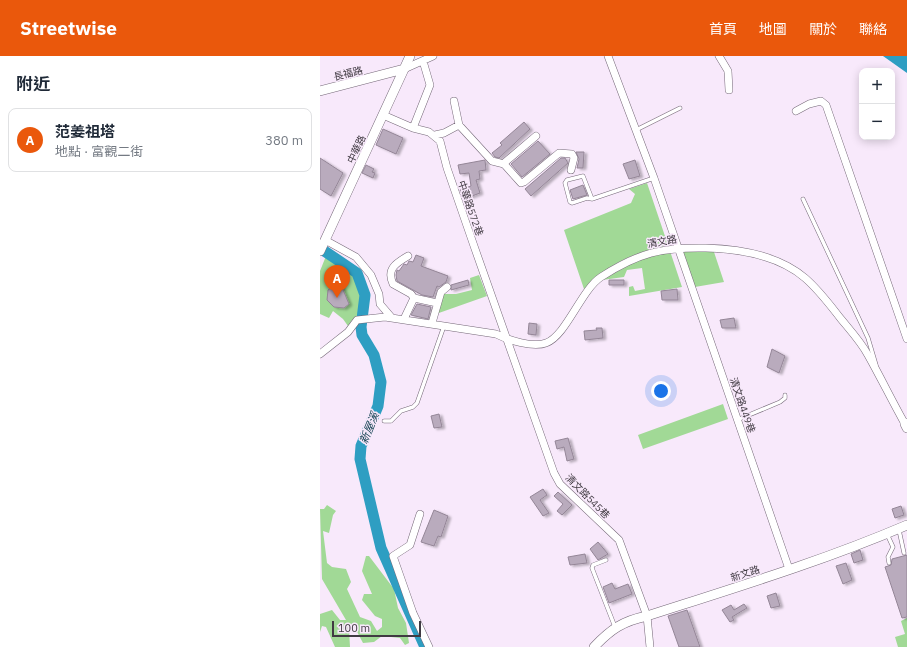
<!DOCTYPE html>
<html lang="zh-TW">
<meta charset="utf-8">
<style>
:root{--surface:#fff;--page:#f6f6f7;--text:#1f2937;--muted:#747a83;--line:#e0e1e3;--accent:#ea580c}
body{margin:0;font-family:"IBM Plex Sans","Noto Sans TC",sans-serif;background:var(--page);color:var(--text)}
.controls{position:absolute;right:12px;top:12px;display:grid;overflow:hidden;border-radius:8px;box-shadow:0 2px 10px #0003}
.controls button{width:36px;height:36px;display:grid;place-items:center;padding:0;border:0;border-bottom:1px solid var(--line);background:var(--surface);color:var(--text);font:20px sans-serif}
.scale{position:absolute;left:12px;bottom:10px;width:89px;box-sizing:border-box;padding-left:4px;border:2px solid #403a42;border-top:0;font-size:11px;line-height:14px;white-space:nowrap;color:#403a42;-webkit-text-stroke:3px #f8e9fb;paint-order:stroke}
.you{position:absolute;left:341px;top:335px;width:14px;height:14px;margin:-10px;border:3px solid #fff;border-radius:50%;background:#1a73e8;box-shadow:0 0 0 6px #1a73e833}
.badge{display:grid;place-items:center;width:26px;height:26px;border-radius:50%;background:var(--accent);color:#fff;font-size:13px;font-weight:700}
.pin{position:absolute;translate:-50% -33px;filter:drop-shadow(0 1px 2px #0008)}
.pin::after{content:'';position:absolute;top:21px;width:14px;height:12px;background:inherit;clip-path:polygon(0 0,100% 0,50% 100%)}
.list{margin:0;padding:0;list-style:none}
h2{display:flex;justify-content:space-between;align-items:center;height:52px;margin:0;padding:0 16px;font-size:17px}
h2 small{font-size:13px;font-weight:400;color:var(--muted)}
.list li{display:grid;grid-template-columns:26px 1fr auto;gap:12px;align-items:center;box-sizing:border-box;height:64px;margin:0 8px 8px;padding:0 8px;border:1px solid var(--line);border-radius:8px}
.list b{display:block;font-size:15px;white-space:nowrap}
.list p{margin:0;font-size:13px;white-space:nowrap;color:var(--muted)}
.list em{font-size:13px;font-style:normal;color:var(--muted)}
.map{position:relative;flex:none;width:587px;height:591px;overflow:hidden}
header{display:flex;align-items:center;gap:24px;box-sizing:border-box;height:56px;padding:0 20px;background:var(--accent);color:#fff}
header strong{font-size:19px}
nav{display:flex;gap:22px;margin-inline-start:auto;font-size:14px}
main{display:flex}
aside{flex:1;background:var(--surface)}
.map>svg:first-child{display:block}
.green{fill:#a1d996}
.water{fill:#2e9ec2}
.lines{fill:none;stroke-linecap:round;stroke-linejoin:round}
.river{stroke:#2e9ec2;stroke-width:11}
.building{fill:#b9abbd;stroke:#948697;filter:url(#shadow)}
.lane-casing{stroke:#756878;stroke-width:4.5}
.street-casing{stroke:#756878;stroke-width:8}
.secondary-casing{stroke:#756878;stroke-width:10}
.lane{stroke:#fff;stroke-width:3.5}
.street{stroke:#fff;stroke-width:7}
.secondary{stroke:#fff;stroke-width:9}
.labels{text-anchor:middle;stroke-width:3;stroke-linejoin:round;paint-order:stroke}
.street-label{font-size:10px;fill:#403a42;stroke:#f8e9fb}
.water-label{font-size:11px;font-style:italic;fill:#174555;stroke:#f8e9fb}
</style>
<header>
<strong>Streetwise</strong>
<nav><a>首頁</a><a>地圖</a><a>關於</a><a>聯絡</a></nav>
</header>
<main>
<aside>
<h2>附近<small></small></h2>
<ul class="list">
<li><span class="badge">A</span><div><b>范姜祖塔</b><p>地點 · 富觀二街</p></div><em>380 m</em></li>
</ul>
</aside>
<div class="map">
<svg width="587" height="591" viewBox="0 0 587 591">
<defs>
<filter id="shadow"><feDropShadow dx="3" dy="1.5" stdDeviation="1" flood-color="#0004"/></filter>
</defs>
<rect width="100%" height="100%" fill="#f8e9fb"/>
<path class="green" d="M327,127l21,62c-36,9 -57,17 -84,44l-20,-59 67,-27 4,-9 -6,-5z
M350,195l12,36 -53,9v-9l4,-1 2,5 10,-2 -3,-21 -15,2 -3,7 -22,3 36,-20z
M356,195l38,1 10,30 -35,6z
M6,200c29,17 43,24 34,61l-8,3 -4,6 -5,-7 -10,-8 -4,7 -9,-4v-43z
M159,219l8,21 -51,18 7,-20h13l16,-4 -2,-12z
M403,348l5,15 -85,30 -5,-14z
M7,449l9,6 -3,4 -4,18 -6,-2 4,32 5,4 14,2 5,13 -4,7 13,28 11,4 6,10 5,-4v-8l-7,-3 -13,-16 2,-6h8l-10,-23 4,-15h3l25,33 4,19 8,15 3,20 -4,2 -5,-7 -18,-2 -8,6 -11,1 -9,-17 -5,3 1,18h-15l-9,-20 -4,-1 -2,6v-18l12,-4 8,10h6l-24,-41 -2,-70h4z
M587,562v29h-9l-3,-10 10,-3 -4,-13z"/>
<path class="water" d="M563,0h24v17z"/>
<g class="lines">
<path class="river" d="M0,192l37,25 8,22 -4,32 1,8 12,20 7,27 -3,24 -17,40 -1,13 21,89 44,99"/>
</g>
<path class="building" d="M204,66l6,7 -31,29 -4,-1 -3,-4 10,-8 -2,-2z
M63,73l20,9 -7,16 -20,-9z
M218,85l12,13 -28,23 -11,-13z
M256,96h8l-1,16h-6l2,-9z
M0,102l23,15 -12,23 -11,-7z
M241,102h4l3,5 -37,33 -6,-7z
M165,104l1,10 -7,1 1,8 -4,1 4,13 -16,6 -4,-9 11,-4 -2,-13 -9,1 -2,-9z
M315,104l5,16 -11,3 -6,-15z
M46,109l8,4 -2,3 3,1 -2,5 -11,-5z
M263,129l4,10 -14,4 -3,-9z
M96,199l8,3 -3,8 27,10 -2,6 -7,5 -2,-1 -4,11 -11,-2 -25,-14 -1,-6 1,-5 2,1 5,-7 3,1 2,-4 4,1z
M148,224l1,5 -18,5v-5z
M289,224h15v5h-15z
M15,229h6l8,19 -5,4 -10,-1 -7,-7 1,-10z
M357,233l1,11h-16l-1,-9z
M97,248l14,3 -3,12 -17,-4z
M414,262l2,10h-14l-2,-8z
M209,267l8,1 -1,11 -8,-1z
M276,272h6l1,10 -18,2 -1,-9 13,-1z
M452,293l13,7 -6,17 -12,-6z
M119,358l3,13 -8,1 -3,-12z
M248,382l6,21 -7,2 -3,-14 -7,2 -2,-8z
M223,433l4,6 -7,5 9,13 -6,3 -13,-19z
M238,436l14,13 -10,10 -5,-4 6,-7 -9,-8z
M581,450l3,9 -9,3 -3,-9z
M114,454l14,6 -7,21 -3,-1 -4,10 -13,-4z
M278,486l10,12 -10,6 -8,-11z
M540,494l3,10 -9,3 -3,-9z
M265,498l2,9 -17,2 -2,-8z
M587,499v62l-5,1 -17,-51 6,-2 1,-6z
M526,507l6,17 -9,4 -7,-18z
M292,527l3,6 13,-5 4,10 -23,9 -6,-16z
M456,537l4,13 -9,2 -4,-12z
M424,548l3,4 -15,9 2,3 -4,2 -8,-12 9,-5 3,5z
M367,554l13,37h-21l-11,-31z"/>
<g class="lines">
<g class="lane-casing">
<path id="lane" d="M316,74l44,-22
M272,143l-9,-23 -16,4 -2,3 5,19 2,1 15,-5 5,1 62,-21
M483,143l65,139 8,27
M417,364l43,-18 5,-4v-3
M64,365h7l10,-10 12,-4 4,-4 27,-77
M579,474l5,23
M567,478l6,13 -5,10 1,6
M286,504l-13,5 -1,3 23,59"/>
</g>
<g class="street-casing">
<path id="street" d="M288,0l46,122 135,391
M399,0l9,15 1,19
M84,13l29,-13
M134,45l5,24
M476,55l13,-7 12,-3 5,4 81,234
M63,59l30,13 16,4 11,9 7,27 27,78 80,227 6,11 59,56 28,76 3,31
M93,72l17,-43 -7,-24
M115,79l9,-2 15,-8 33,36 12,3 17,19 3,-1 35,-29 13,1 2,4 -3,12
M183,108l33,-28
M5,184l31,17 15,18 8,19 1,10 12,14
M88,200c-12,7 -22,13 -15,28l18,10 3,4 23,5
M84,263l10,-21
M112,267l9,-31 6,-5
M0,298l28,-22 9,-12 28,-3 111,17c12,6 37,14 50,9 20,-7 35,-53 55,-66 37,-24 61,-30 105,-29 35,1 72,7 99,30 14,12 25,27 36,41 9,11 20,23 27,36 13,23 24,46 37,69
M100,458l-10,31 -17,11 20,57 16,34"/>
</g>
<g class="secondary-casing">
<path id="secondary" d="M0,35l84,-22
M0,195l90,-195
M587,367l-2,1 2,4
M274,591c17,-18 29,-26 53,-31 87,-28 176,-55 260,-91"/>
</g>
<use href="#lane" class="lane"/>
<use href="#street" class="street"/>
<use href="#secondary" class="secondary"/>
</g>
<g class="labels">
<g class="street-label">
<text transform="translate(28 17) rotate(-14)" y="4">長福路</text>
<text transform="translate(36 93) rotate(-65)" y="4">中華路</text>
<text transform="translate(151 152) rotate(71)" y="4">中華路572巷</text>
<text transform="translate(342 185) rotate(-10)" y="4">清文路</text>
<text transform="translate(423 349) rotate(71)" y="4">清文路449巷</text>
<text transform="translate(268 440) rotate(45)" y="4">清文路545巷</text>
<text transform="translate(425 517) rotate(-18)" y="4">新文路</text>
</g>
<g class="water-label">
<text transform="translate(49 372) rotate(-68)" y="4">新屋溪</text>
</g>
</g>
</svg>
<div class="controls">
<button>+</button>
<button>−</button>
</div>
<div class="scale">100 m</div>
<div class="you"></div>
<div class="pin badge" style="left:17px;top:242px">A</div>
</div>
</main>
